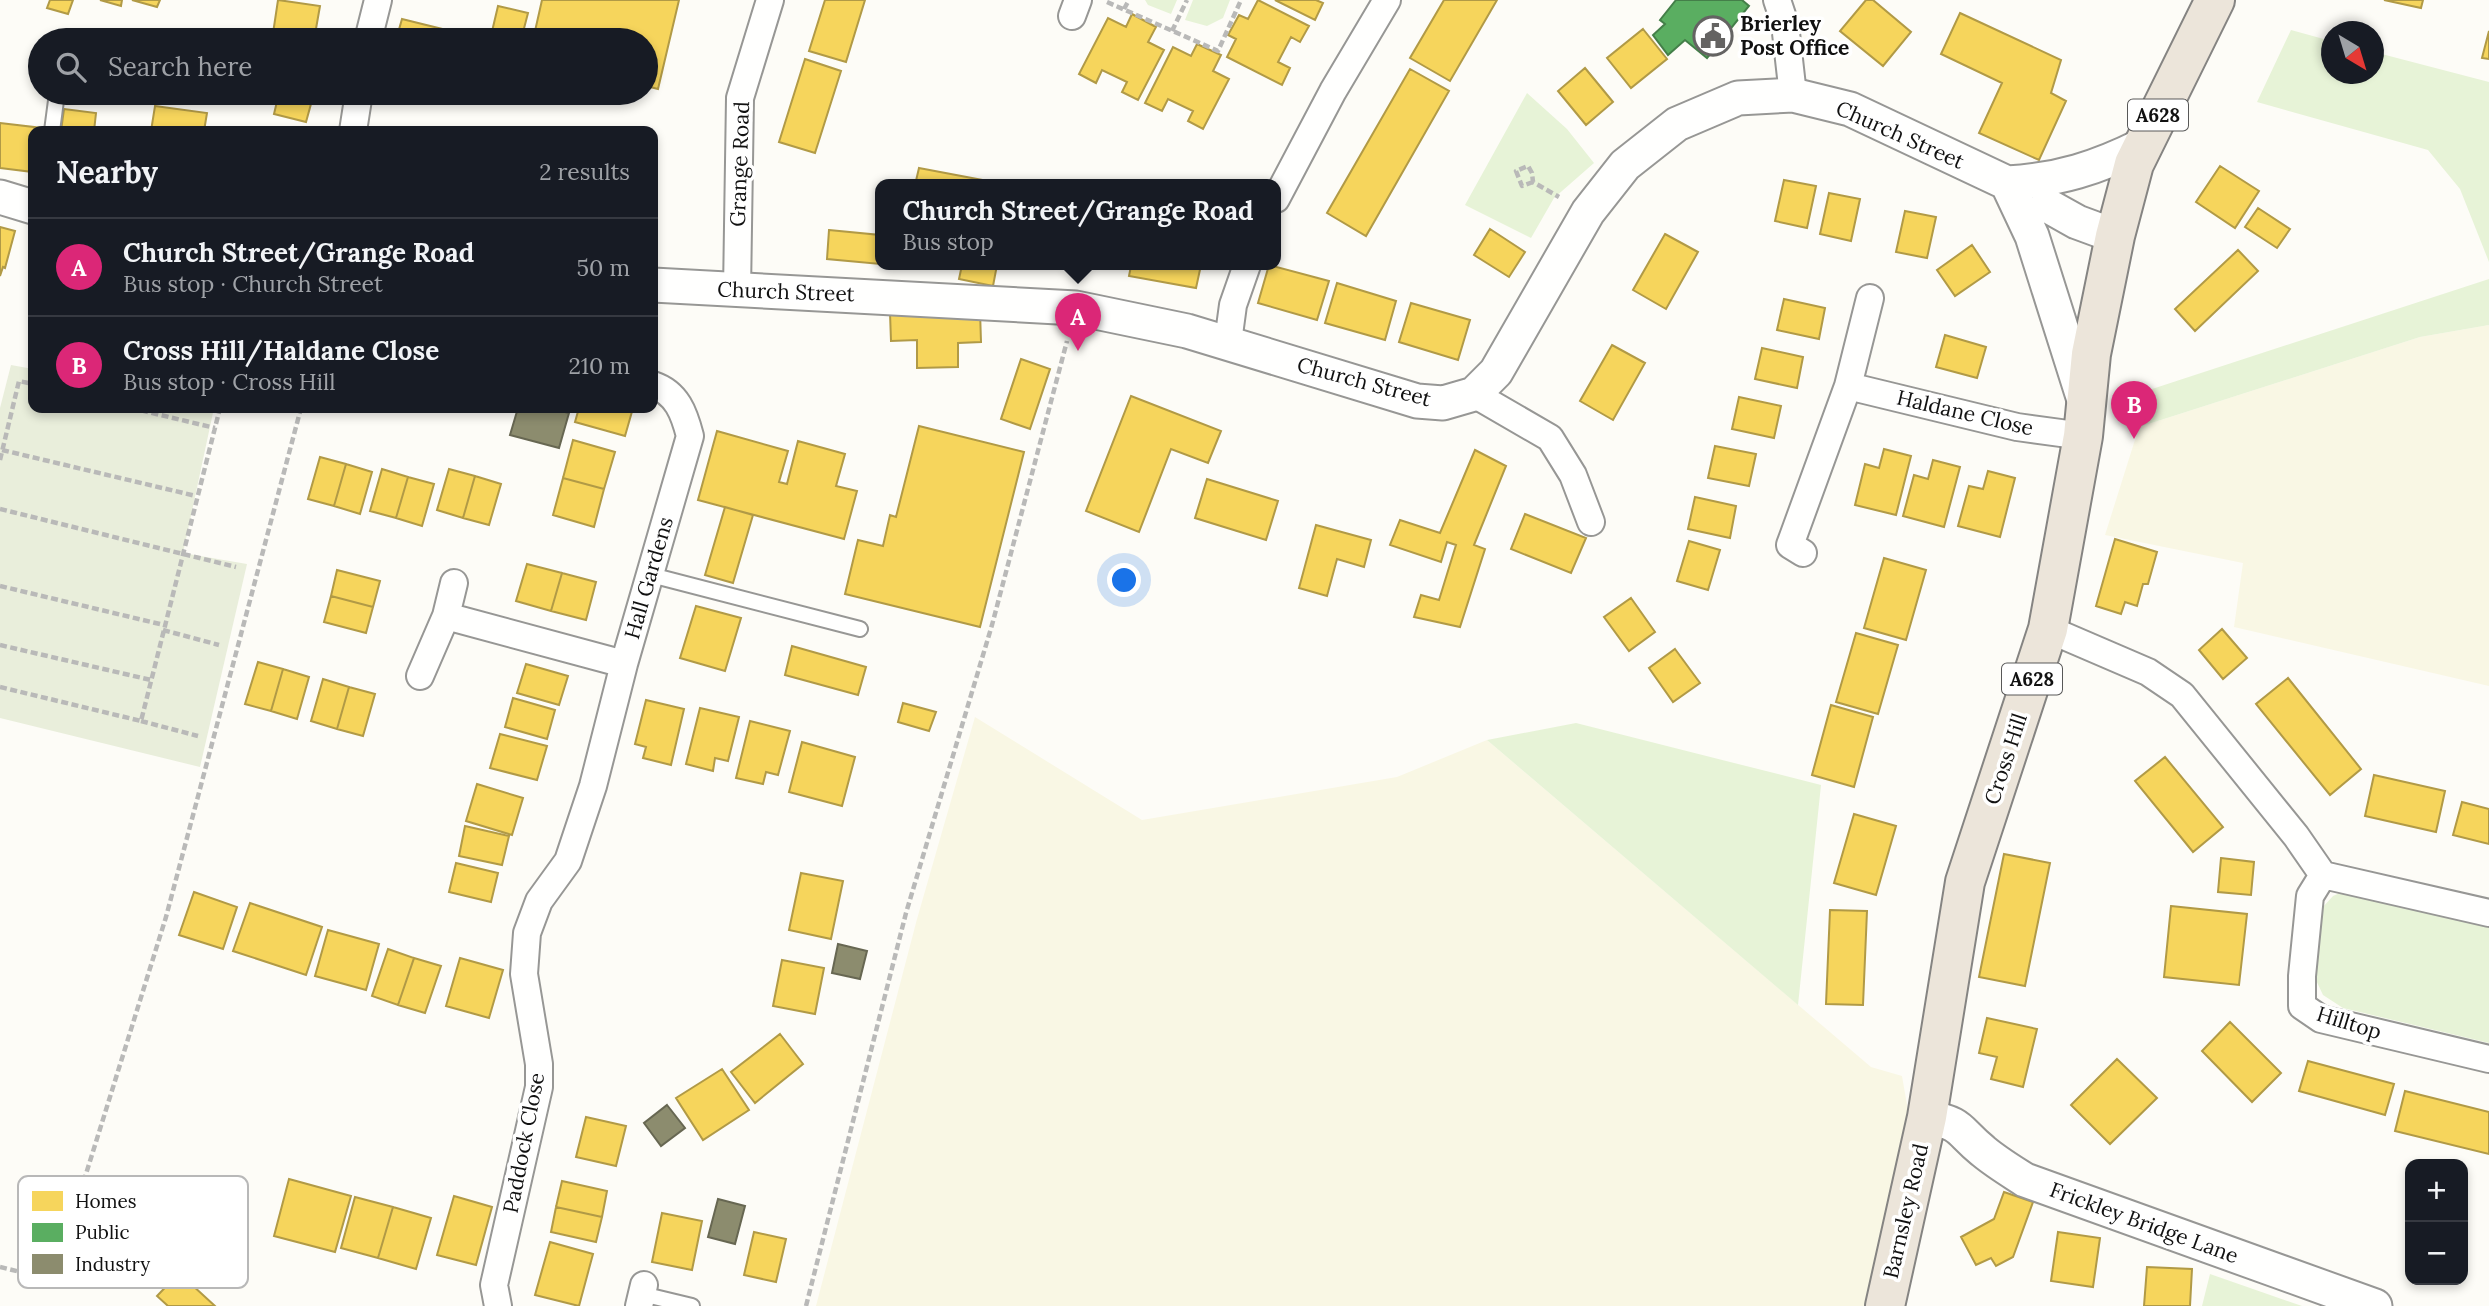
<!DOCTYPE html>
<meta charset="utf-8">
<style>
:root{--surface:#171b24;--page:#20242c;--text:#f1f3f6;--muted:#9ea1a6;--line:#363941;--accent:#db2777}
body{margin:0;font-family:Lora,serif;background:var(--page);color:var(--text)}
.controls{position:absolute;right:21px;bottom:21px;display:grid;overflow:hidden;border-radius:14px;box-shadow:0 4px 10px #0003}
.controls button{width:63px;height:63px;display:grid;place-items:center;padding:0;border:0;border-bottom:2px solid var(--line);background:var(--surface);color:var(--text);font:35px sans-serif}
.compass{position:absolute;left:2321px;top:21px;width:63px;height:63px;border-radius:50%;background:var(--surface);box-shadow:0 4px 10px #0003;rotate:142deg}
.you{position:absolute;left:1125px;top:581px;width:24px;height:24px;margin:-18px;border:5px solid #fff;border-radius:50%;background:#1a73e8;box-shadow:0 0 0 10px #1a73e833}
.badge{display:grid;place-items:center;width:46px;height:46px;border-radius:50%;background:var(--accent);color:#fff;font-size:23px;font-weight:700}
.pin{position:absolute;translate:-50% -58px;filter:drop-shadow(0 2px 4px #0008)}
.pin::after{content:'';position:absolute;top:37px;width:24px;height:21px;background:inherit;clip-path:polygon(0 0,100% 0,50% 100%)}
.popup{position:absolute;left:875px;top:179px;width:406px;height:91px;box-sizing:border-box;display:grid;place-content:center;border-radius:14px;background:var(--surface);filter:drop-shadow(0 2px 5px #0005);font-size:23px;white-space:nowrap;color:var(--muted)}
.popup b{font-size:26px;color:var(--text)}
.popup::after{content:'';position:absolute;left:50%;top:100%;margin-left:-14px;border:14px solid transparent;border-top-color:var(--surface)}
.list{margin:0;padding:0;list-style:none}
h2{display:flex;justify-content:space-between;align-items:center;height:91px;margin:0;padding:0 28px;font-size:30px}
h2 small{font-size:23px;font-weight:400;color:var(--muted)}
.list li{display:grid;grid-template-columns:46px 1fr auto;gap:21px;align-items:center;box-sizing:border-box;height:98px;padding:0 28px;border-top:2px solid var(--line)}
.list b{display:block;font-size:26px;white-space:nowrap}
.list p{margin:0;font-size:23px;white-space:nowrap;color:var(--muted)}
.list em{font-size:23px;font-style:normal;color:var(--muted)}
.icon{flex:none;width:38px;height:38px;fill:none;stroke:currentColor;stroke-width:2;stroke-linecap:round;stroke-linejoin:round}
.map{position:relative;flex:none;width:2489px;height:1306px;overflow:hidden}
.search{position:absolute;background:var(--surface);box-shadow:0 4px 10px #0003;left:28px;top:28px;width:630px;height:77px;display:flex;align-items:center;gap:18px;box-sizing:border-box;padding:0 24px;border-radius:38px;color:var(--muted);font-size:26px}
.panel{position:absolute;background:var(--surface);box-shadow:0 4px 10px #0003;left:28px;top:126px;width:630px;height:287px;border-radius:14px}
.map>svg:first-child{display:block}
.farmland{fill:#f9f7e4}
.green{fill:#e7f3d7}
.cemetery{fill:#e9eedb}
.homes{fill:#f6d55c;stroke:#b19a46;stroke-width:2}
.public{fill:#5aae61;stroke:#447f49;stroke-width:2}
.industry{fill:#8c8c6e;stroke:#676752;stroke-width:2}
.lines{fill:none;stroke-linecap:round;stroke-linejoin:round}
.service-casing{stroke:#979795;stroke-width:18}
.minor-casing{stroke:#979795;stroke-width:30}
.tertiary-casing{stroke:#979795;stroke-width:37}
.trunk-casing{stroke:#858482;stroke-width:42}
.path{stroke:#b9b9b8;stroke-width:4.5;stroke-dasharray:7 3.5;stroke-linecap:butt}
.service{stroke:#fffffe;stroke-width:14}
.minor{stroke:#fffffe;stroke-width:26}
.tertiary{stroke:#fffffe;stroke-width:33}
.trunk{stroke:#ece5da;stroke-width:38}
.labels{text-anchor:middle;stroke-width:7;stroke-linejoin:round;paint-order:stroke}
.shield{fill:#fff;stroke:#585858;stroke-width:2}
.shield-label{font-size:19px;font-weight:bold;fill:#111}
.poi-label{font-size:21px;font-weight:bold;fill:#111;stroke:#fff;text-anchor:start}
.street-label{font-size:21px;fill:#111;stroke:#fff}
.key{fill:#fff;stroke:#b8b8b8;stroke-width:2}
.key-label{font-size:19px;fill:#111}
</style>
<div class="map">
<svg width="2489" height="1306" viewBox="0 0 2489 1306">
<rect width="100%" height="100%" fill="#fdfcf7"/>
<path class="farmland" d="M2489,325v361l-255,-59 9,-64 -138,-28 34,-108 281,-90z
M975,717l167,103 255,-43 90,-37 384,327 31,9 8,46 -42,184h-1052l101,-387z"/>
<path class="green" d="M1145,0h32l-6,14 -23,-9z
M1193,0h37l-7,18 -16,8 -22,-6z
M2291,30l40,11 1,33h42v-22l115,30v180l-29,-73 -32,-39 -171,-48z
M1527,93l40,36 27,34 -40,35 -23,40 -66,-33z
M2489,279v46l-69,12 -281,90 10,-37z
M1576,723l245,62 -23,220 -311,-265z
M2349,889l140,36v118l-146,-35 -20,-13 -8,-17 8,-71 10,-11z
M2210,1274l92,32h-100z"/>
<path class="cemetery" d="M11,365l22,4v39h181l-31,145 64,11 -47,203 -200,-49v-310z"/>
<path class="homes" d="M50,0h23l-5,14 -21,-6z
M100,0h22l-1,6z
M132,0h28l-3,7z
M278,0l42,6 -6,34h-42z
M542,0h137l-21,89 -12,-3v-46h-113z
M825,0h40l-19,62 -37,-11z
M1258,0l51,26 -9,16 -9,-5 -13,25 12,6 -8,17 -55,-28 9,-18 -8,-4 11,-20 9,4z
M1275,0h41l7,3 -8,17z
M1444,0h53l-47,81 -40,-23z
M1866,0h7l38,32 -28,34 -43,-35z
M2384,0h39l-2,8z
M498,6l30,7 -7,27h-31z
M1960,13l101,47 -10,33 15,8 -27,59 -60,-27 23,-50 -61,-29z
M1132,14l24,13 -8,15 16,8 -26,50 -16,-8 5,-10 -25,-12 -6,13 -17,-9 29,-56 18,9z
M402,19l85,21h-91z
M1643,29l24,30 -36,29 -24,-30z
M2489,31v28l-7,-1z
M1197,44l24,11 -8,16 16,8 -26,50 -15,-8 5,-10 -25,-12 -6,12 -17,-8 28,-56 18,9z
M805,59l36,12 -26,82 -36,-11z
M1585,68l28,34 -27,23 -28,-34z
M1410,69l39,22 -83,145 -39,-23z
M279,93h35l-8,29 -32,-8z
M383,93h28l-3,10 -26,-6z
M155,106l52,7 -3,18h-53z
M64,109l32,4 -2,18h-33z
M0,123l42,5v3h-9v41l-33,-4z
M2220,166l39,25 -24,37 -39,-26z
M919,168l90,17h-94z
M1784,180l32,6 -9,42 -32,-7z
M1829,193l31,6 -9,42 -31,-7z
M2258,208l32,21 -13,19 -32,-21z
M1905,211l31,6 -9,41 -31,-6z
M0,227l15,4 -10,37 -2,-1 -3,9z
M1490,229l35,23 -16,25 -35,-22z
M829,230l51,5v29l-53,-5z
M1665,234l33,18 -32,57 -33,-19z
M1972,245l18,27 -35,24 -18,-26z
M2238,250l20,21 -63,60 -20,-22z
M962,265h35l-4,21 -34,-7z
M1128,265h73l-5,23 -67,-12 2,-10z
M1269,265l60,16 -12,39 -59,-17z
M1337,283l59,18 -11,39 -60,-17z
M1784,299l41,9 -6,31 -42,-9z
M1411,303l59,17 -12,40 -59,-18z
M980,311l1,31 -23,1v24l-41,1v-28l-26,1 -1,-28z
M1945,335l41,12 -9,31 -41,-11z
M1612,345l33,18 -32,57 -33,-19z
M1762,348l41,9 -6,31 -42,-9z
M1021,359l29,10 -20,60 -29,-10z
M1131,396l90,35 -13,32 -37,-14 -32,83 -53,-21z
M1739,397l42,9 -7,32 -42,-9z
M579,408h54l-8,28 -50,-14z
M919,426l105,26 -44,175 -135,-33 13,-54 25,6 7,-31 6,2z
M717,431l71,20 -9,31 8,2 11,-43 47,13 -9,32 21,5 -13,48 -146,-39z
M573,440l42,12 -11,37 -41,-11z
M1715,446l41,8 -7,32 -41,-8z
M1884,449l27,7 -15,59 -41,-10 10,-41 14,4z
M1475,450l31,16 -32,79 11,4 -25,78 -46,-10 7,-22 18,5 17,-55 -9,-3 -6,20 -51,-17 10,-25 40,13z
M320,457l26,7 -12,42 -26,-7z
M1933,460l27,7 -16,60 -41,-11 11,-41 14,4z
M346,464l26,8 -12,42 -26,-8z
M382,469l26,8 -12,41 -26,-7z
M449,469l26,7 -12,42 -26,-8z
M1988,471l27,7 -15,59 -42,-11 11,-40 14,3z
M475,476l26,8 -12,41 -26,-7z
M408,477l26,7 -12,42 -26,-8z
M563,478l41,11 -10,38 -41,-12z
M1207,479l71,22 -12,39 -71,-22z
M1695,497l41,9 -6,32 -42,-9z
M725,507l28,8 -20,68 -28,-8z
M1525,514l61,24 -15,35 -60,-24z
M1316,525l55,15 -7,27 -27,-8 -10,37 -28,-8z
M2115,539l42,13 -9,32h-5l-6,22 -12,-4 -4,12 -25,-8z
M1689,541l31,9 -12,40 -31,-9z
M1884,558l42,12 -20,70 -42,-12z
M527,564l35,9 -11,38 -35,-10z
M337,570l43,11 -7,26 -42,-11z
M562,573l34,9 -10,38 -35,-9z
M331,596l42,11 -7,26 -42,-11z
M1631,598l24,34 -26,19 -25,-34z
M696,606l45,12 -16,53 -45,-13z
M2222,629l25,29 -24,21 -24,-29z
M1856,633l42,12 -20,69 -42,-12z
M792,646l74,21 -8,28 -73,-20z
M1675,649l25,34 -27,19 -24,-34z
M258,662l25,7 -12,42 -26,-7z
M526,664l42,12 -9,29 -42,-12z
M283,669l26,8 -12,42 -26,-8z
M2288,678l73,91 -31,26 -74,-91z
M323,679l26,8 -12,42 -26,-8z
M349,687l26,7 -12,42 -26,-7z
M513,698l42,12 -8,29 -42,-12z
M646,700l38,9 -13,56 -28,-7 3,-11 -11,-3z
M903,703l33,9 -7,19 -31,-9z
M1831,705l42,12 -19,70 -42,-12z
M700,708l39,9 -11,44 -13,-3 -2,13 -27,-7z
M750,721l40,10 -12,44 -12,-3 -3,12 -27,-6z
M500,734l47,12 -10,34 -47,-12z
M802,742l53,15 -13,49 -53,-14z
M2165,757l58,70 -30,25 -58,-71z
M2374,775l71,16 -9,41 -71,-16z
M477,784l46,14 -11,37 -46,-14z
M2462,802l27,7v35l-36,-9z
M1854,814l42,12 -20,69 -42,-12z
M465,826l44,10 -7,29 -43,-9z
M2004,854l46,9 -25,123 -46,-9z
M2221,858l33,4 -3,33 -33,-3z
M456,863l42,10 -7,29 -42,-10z
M801,873l42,8 -12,58 -42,-9z
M194,892l43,15 -14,42 -44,-14z
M250,903l72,24 -16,48 -73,-24z
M2171,906l76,8 -8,71 -75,-8z
M1830,910l37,1 -4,94 -37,-1z
M328,930l51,14 -13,46 -51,-14z
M388,949l26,9 -16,47 -26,-9z
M414,958l27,8 -16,47 -27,-8z
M460,958l43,12 -14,48 -43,-12z
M782,960l42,8 -9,46 -42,-8z
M1987,1018l50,11 -14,58 -32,-8 6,-22 -18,-4z
M2230,1022l51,51 -29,29 -50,-51z
M780,1034l23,30 -48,39 -24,-31z
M2117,1059l40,39 -47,46 -39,-39z
M2308,1061l86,23 -9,31 -86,-24z
M722,1069l27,41 -46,30 -27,-42z
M2405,1091l84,21v42l-94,-23z
M586,1117l40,9 -10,40 -40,-9z
M289,1179l62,17 -16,56 -61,-16z
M562,1181l45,10 -5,26 -46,-10z
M2004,1192l29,10 -20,55 -17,9 -5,-8 -15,7 -15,-28 33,-18z
M454,1196l38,11 -16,58 -39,-10z
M355,1197l38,10 -15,51 -37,-10z
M393,1207l38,11 -15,51 -38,-11z
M556,1207l46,10 -6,25 -45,-10z
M662,1213l40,8 -10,49 -40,-8z
M754,1232l32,7 -10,43 -32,-7z
M2058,1232l42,6 -7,49 -42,-6z
M550,1242l43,12 -14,52 -44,-11z
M2147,1267l45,2 -2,37h-46z
M179,1273l36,33h-47l-11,-10z"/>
<path class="public" d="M1676,0h66l7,6 -42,52 -22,-18 -17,15 -15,-20 12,-11 -5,-4z"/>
<path class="industry" d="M518,408h30l21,5 -10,35 -49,-13z
M838,944l29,7 -7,28 -28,-6z
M667,1105l18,23 -24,18 -17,-23z
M718,1199l27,7 -10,38 -27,-7z"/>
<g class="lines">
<g class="service-casing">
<path id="service" d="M52,131l5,-38
M651,575l209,54
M642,1294l50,12"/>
</g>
<g class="minor-casing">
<path id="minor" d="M1777,0l8,24 8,71
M1072,16l6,-16
M368,40l10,-40
M353,131l6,-38
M1276,199l57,-108 54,-91
M737,291l3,-193 30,-98
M1228,342l5,-37 14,-40
M1848,386l169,41 66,9
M1474,394l76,44 23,37 18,47
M1803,553l-13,-8 58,-159 22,-88
M454,583l-8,33 178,48
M2048,629l100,43 34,23 114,141 27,39 166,38
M420,676l26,-60
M2323,875l-13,21 -8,80v30l19,13 168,40
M498,1306l-4,-21 45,-198v-23l-15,-90 3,-41 12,-32 29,-40 25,-75 31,-122 66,-228c-6,-23 -13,-43 -37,-51
M639,1306l5,-21"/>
</g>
<g class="tertiary-casing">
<path id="tertiary" d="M0,197l33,10
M653,285l423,23 111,23 230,70 26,2 31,-9 22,-22 92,-160 37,-47 52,-41 61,-26 55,-3 57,14 157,74 70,39 38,14
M2084,400l-52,-164 -25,-53c52,-3 90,-15 136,-38
M1927,1117c37,7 30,13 56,34 13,11 28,20 42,29l350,126"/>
</g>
<g class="trunk-casing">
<path id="trunk" d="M1885,1306l42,-189 38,-235 83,-253 35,-193 8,-82 24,-118 19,-72 81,-164"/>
</g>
<path class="path" d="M1107,2l111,49 23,-51
M1124,9l5,-9
M1172,31l15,-31
M1533,182l-11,4 -6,-15 12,-5 4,7 1,9 26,15
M131,408l84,20
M2,450l194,46
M0,460l19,-79 14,3
M0,509l236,58
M0,586l164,39
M163,630l56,15
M0,645l151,35
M0,687l141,34 79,-313
M141,721l57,15
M0,1267l53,13 113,-363 135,-509
M806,1306l100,-393 86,-288 75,-284"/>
<use href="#service" class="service"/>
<use href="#minor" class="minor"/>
<use href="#tertiary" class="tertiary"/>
<use href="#trunk" class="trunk"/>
</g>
<defs>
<g id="civic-ring" transform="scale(2.0125)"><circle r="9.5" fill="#fff" stroke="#646362" stroke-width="1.5"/><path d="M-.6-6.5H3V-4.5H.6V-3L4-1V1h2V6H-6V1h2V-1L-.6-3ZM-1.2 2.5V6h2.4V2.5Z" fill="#646362"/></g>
</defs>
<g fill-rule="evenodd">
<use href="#civic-ring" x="1713" y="36"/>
</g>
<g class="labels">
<g class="shield">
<rect x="2128" y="99.5" width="60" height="31" rx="5"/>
<rect x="2002" y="663.5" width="60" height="31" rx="5"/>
</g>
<g class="shield-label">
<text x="2158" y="122">A628</text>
<text x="2032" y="686">A628</text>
</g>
<g class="poi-label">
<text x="1740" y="31">Brierley<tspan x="1740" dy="24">Post Office</tspan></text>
</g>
<g class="street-label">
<text transform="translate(1900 135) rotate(24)" y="7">Church Street</text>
<text transform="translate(740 164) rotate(-88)" y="7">Grange Road</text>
<text transform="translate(786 292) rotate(2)" y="7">Church Street</text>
<text transform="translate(1364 382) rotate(15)" y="7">Church Street</text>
<text transform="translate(1965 413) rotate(13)" y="7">Haldane Close</text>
<text transform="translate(649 578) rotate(-74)" y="7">Hall Gardens</text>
<text transform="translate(2006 759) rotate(-72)" y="7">Cross Hill</text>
<text transform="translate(2349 1023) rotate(17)" y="7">Hilltop</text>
<text transform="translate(524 1143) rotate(-79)" y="7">Paddock Close</text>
<text transform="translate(1906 1211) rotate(-77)" y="7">Barnsley Road</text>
<text transform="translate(2144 1223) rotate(20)" y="7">Frickley Bridge Lane</text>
</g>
</g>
<rect x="18" y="1176" width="230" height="112" rx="10" class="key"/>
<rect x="32" y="1191" width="31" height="20" fill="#f6d55c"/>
<rect x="32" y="1223" width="31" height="19" fill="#5aae61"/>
<rect x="32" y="1254" width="31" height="20" fill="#8c8c6e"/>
<g class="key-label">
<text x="75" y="1208">Homes</text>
<text x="75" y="1239">Public</text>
<text x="75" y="1271">Industry</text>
</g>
</svg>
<div class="controls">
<button>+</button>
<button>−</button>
</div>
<svg class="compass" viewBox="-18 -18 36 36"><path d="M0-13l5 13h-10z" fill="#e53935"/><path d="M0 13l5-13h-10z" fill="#9ea1a6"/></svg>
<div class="you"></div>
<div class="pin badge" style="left:1078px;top:351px">A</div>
<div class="popup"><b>Church Street/Grange Road</b>Bus stop</div>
<div class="pin badge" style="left:2134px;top:439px">B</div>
<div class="search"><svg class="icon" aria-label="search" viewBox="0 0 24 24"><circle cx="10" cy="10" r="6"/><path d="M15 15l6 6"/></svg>Search here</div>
<section class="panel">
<h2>Nearby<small>2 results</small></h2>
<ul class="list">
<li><span class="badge">A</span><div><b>Church Street/Grange Road</b><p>Bus stop · Church Street</p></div><em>50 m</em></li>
<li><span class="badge">B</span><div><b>Cross Hill/Haldane Close</b><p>Bus stop · Cross Hill</p></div><em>210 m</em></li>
</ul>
</section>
</div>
